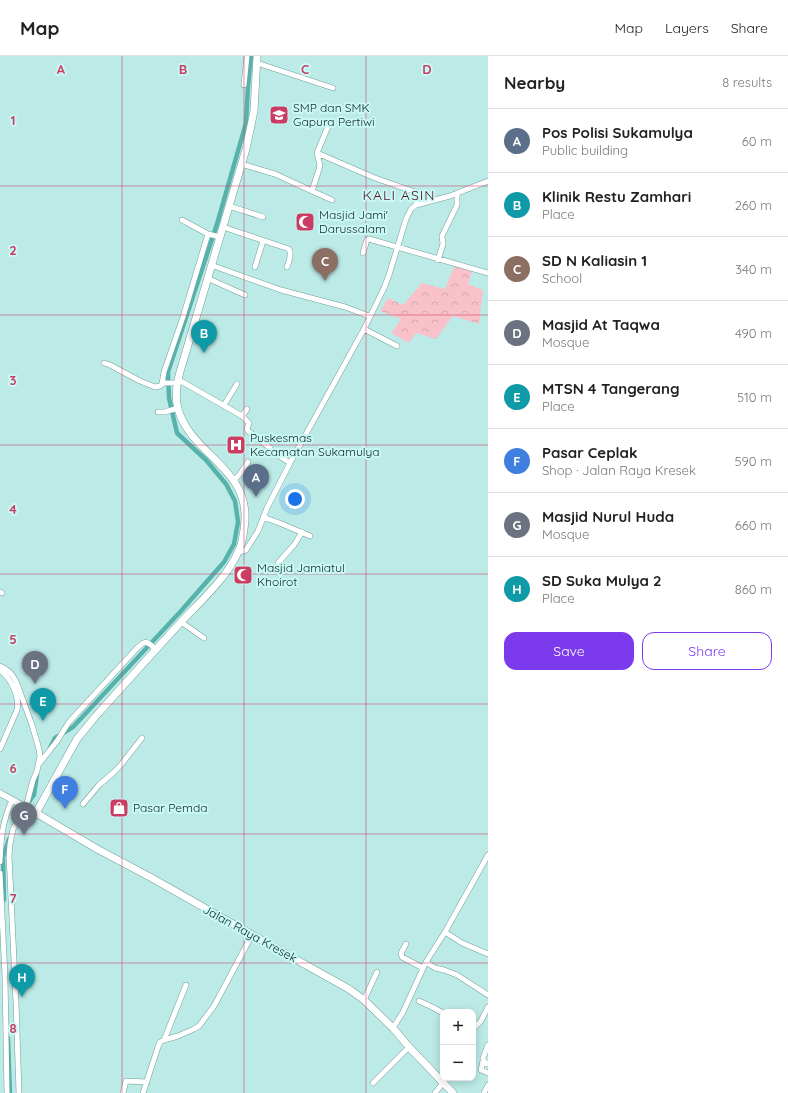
<!DOCTYPE html>
<meta charset="utf-8">
<style>
:root{--surface:#fff;--page:#f2f2f2;--text:#222;--muted:#767676;--line:#e0e0e0;--accent:#7c3aed}
body{margin:0;font-family:Quicksand,sans-serif;background:var(--page);color:var(--text)}
.controls{position:absolute;right:12px;bottom:12px;display:grid;overflow:hidden;border-radius:8px;box-shadow:0 2px 10px #0003}
.controls button{width:36px;height:36px;display:grid;place-items:center;padding:0;border:0;border-bottom:1px solid var(--line);background:var(--surface);color:var(--text);font:20px sans-serif}
.you{position:absolute;left:295px;top:443px;width:14px;height:14px;margin:-10px;border:3px solid #fff;border-radius:50%;background:#1a73e8;box-shadow:0 0 0 6px #1a73e833}
.badge{display:grid;place-items:center;width:26px;height:26px;border-radius:50%;background:var(--accent);color:#fff;font-size:13px;font-weight:700}
.pin{position:absolute;translate:-50% -33px;filter:drop-shadow(0 1px 2px #0008)}
.pin::after{content:'';position:absolute;top:21px;width:14px;height:12px;background:inherit;clip-path:polygon(0 0,100% 0,50% 100%)}
.list{margin:0;padding:0;list-style:none}
h2{display:flex;justify-content:space-between;align-items:center;height:52px;margin:0;padding:0 16px;font-size:17px}
h2 small{font-size:13px;font-weight:400;color:var(--muted)}
.list li{display:grid;grid-template-columns:26px 1fr auto;gap:12px;align-items:center;box-sizing:border-box;height:64px;padding:0 16px;border-top:1px solid var(--line)}
.list b{display:block;font-size:15px;white-space:nowrap}
.list p{margin:0;font-size:13px;white-space:nowrap;color:var(--muted)}
.list em{font-size:13px;font-style:normal;color:var(--muted)}
.actions{display:flex;gap:8px;padding:12px 16px}
.actions a{flex:1;padding:9px 0;border:1px solid var(--accent);border-radius:12px;text-align:center;font-size:14px;color:var(--accent)}
.actions .main{background:var(--accent);color:#fff}
.map{position:relative;flex:none;width:488px;height:1037px;overflow:hidden}
header{display:flex;align-items:center;gap:24px;box-sizing:border-box;height:56px;padding:0 20px;background:var(--surface);border-bottom:1px solid var(--line)}
header strong{font-size:19px}
nav{display:flex;gap:22px;margin-inline-start:auto;font-size:14px}
main{display:flex}
aside{flex:1;background:var(--surface)}
.map>svg:first-child{display:block}
.forest{fill:url(#forest-crowns)}
.lines{fill:none;stroke-linecap:round;stroke-linejoin:round}
.canal{stroke:#57b2ab;stroke-width:4.5}
.minor-casing{stroke:#739f9b;stroke-width:6}
.tertiary-casing{stroke:#739f9b;stroke-width:7}
.secondary-casing{stroke:#739f9b;stroke-width:8}
.minor{stroke:#fff;stroke-width:5}
.tertiary{stroke:#fff;stroke-width:6}
.secondary{stroke:#fff;stroke-width:7}
.grid{fill:none;stroke:#cc3d63;stroke-width:1;stroke-opacity:0.55}
.labels{text-anchor:middle;stroke-width:4;stroke-linejoin:round;paint-order:stroke}
.poi-label{font-size:12px;fill:#132524;stroke:#c9f9f4;text-anchor:start}
.street-label{font-size:12px;fill:#132524;stroke:#c9f9f4}
.quarter-label{font-size:14px;letter-spacing:1px;fill:#581326;stroke:#c9f9f4}
.grid-label{font-size:13px;text-anchor:middle;font-weight:bold;fill:#cc3d63;stroke:#c9f9f4;stroke-width:4;stroke-linejoin:round;paint-order:stroke}
</style>
<header>
<strong>Map</strong>
<nav><a>Map</a><a>Layers</a><a>Share</a></nav>
</header>
<main>
<div class="map">
<svg width="488" height="1037" viewBox="0 0 488 1037">
<defs>
<pattern id="forest-crowns" width="20" height="18" patternUnits="userSpaceOnUse"><rect width="20" height="18" fill="#f9c2ca"/><path d="M2 6a3 3 0 1 1 6 0M12 15a3 3 0 1 1 6 0" fill="none" stroke="#d5a7ad"/></pattern>
</defs>
<rect width="100%" height="100%" fill="#bcebe7"/>
<path class="forest" d="M454,210l18,5 -4,13 15,6 -4,34 -26,-8 -17,23 -20,-6 -7,10 -18,-10 10,-14 -21,-8 8,-13 15,7 19,-22 23,6z"/>
<g class="lines">
<path class="canal" d="M3,615c6,3 8,7 11,12
M50,692l5,-10 18,-11 108,-116 43,-49 10,-18 4,-22 -3,-21 -9,-17 -20,-24 -29,-27 -8,-35 -1,-26 49,-148 29,-101 2,-37 3,-30
M28,747l6,-8 3,-21
M4,844l-1,-43 6,-18
M8,982l2,55"/>
<g class="minor-casing">
<path id="minor" d="M257,7l76,25
M244,29l3,-29
M317,97l58,25 40,14 1,1v12
M241,108l34,10 37,17 8,-25 -3,-13 12,-29
M312,135l20,9
M229,150l34,11
M182,164l26,14 12,3
M223,171l66,22c3,5 0,13 -2,18
M363,197l4,-13 2,-1 119,34
M438,204l5,-16 -1,-8 15,-31v-12
M211,209l70,25 64,17 24,9
M255,211l8,-26
M207,222l38,17
M364,273l33,17
M104,307l6,2 30,16 15,6 5,-1 4,-3h14
M179,324l63,36 7,7 -2,6 1,2 21,16 4,5 17,11
M162,328l2,-12 19,-55 25,-83
M224,349l13,-21
M158,356h7l13,-4
M242,360l5,-7
M234,424l6,-6 8,-12
M263,461l19,7 28,12
M239,496l7,-2 12,-19 9,-23 23,-45 74,-134 20,-41 5,-13 17,-56 5,-10 5,-4 34,-9 38,-15
M278,507l16,-18 8,-13
M0,536l2,1
M181,566l23,16
M0,610c8,4 12,7 16,15l16,44 7,24 1,7 -3,15 -4,9 -7,27 -13,22 -3,15 -1,12 7,146 3,91
M0,614c11,8 20,27 17,40l-17,39
M39,708l18,-23 12,-19 69,-75 5,-4 3,-1 5,3 5,5
M83,748l16,-19 14,-12 7,-7 22,-28
M0,806c1,-25 2,-39 12,-62
M0,817l5,104 2,116
M445,876l17,11 26,11
M406,888l-5,9 1,4 21,11
M426,906l9,6 9,2 13,5 31,20
M364,944l13,-28
M419,945l13,6 11,6
M393,972l10,-16 23,-50 19,-30 43,-77
M473,973l8,-8 7,-14
M164,984l22,-55
M488,989l-5,13v3l5,3
M483,1005l-2,9 7,3
M373,1027l36,-36
M123,1037l3,-12 21,1
M143,1037l15,-46 2,-5 4,-2 14,-4 16,-7 5,-3 15,-20 38,-71
M435,1037l8,-10
M484,1037l4,-8"/>
</g>
<g class="tertiary-casing">
<path id="tertiary" d="M0,737l36,20"/>
</g>
<g class="secondary-casing">
<path id="secondary" d="M257,0l-3,55 -8,38 -61,206c-5,16 -12,36 -7,54 14,48 76,60 66,120 -1,7 -2,16 -6,23 -9,23 -38,50 -55,68 -30,32 -59,65 -88,97l-18,22 -41,74 63,37 51,27 138,78 61,34 15,11 29,28 16,19 44,46"/>
</g>
<use href="#minor" class="minor"/>
<use href="#tertiary" class="tertiary"/>
<use href="#secondary" class="secondary"/>
</g>
<path class="grid" d="M122,0v1037M244,0v1037M366,0v1037M0,130h488M0,259h488M0,389h488M0,518h488M0,648h488M0,778h488M0,907h488"/>
<defs>
<g id="school-square" transform="scale(1)"><rect x="-9" y="-9" width="18" height="18" rx="4" fill="#cc3d63" stroke="#c9f9f4"/><path d="M0-5L7-2L0 1L-7-2ZM-4 1L0 2.5L4 1V4Q0 6-4 4Z" fill="#fff"/></g>
<g id="mosque-square" transform="scale(1)"><rect x="-9" y="-9" width="18" height="18" rx="4" fill="#cc3d63" stroke="#c9f9f4"/><path d="M3.5-4.9A6 6 0 1 0 3.5 4.9A5 5 0 1 1 3.5-4.9Z" fill="#fff"/></g>
<g id="hospital-square" transform="scale(1)"><rect x="-9" y="-9" width="18" height="18" rx="4" fill="#cc3d63" stroke="#c9f9f4"/><path d="M-5-5h3v3.5h4V-5h3V5h-3V1.5h-4V5h-3Z" fill="#fff"/></g>
<g id="shop-square" transform="scale(1)"><rect x="-9" y="-9" width="18" height="18" rx="4" fill="#cc3d63" stroke="#c9f9f4"/><path d="M-5-2.5h2.3a2.7 3.5 0 0 1 5.4 0H5L5.5 6h-11ZM-1.5-2.5h3a1.5 2.3 0 0 0-3 0Z" fill="#fff"/></g>
</defs>
<g fill-rule="evenodd">
<use href="#school-square" x="279" y="59"/>
<use href="#mosque-square" x="305" y="166"/>
<use href="#hospital-square" x="236" y="389"/>
<use href="#mosque-square" x="243" y="519"/>
<use href="#shop-square" x="119" y="752"/>
</g>
<g class="labels">
<g class="poi-label">
<text x="293" y="56">SMP dan SMK<tspan x="293" dy="14">Gapura Pertiwi</tspan></text>
<text x="319" y="163">Masjid Jami'<tspan x="319" dy="14">Darussalam</tspan></text>
<text x="250" y="386">Puskesmas<tspan x="250" dy="14">Kecamatan Sukamulya</tspan></text>
<text x="257" y="516">Masjid Jamiatul<tspan x="257" dy="14">Khoirot</tspan></text>
<text x="133" y="756">Pasar Pemda</text>
</g>
<g class="street-label">
<text transform="translate(250 878) rotate(29)" y="4">Jalan Raya Kresek</text>
</g>
<g class="quarter-label">
<text x="399" y="144">KALI ASIN</text>
</g>
</g>
<g class="grid-label">
<text x="61" y="18">A</text>
<text x="183" y="18">B</text>
<text x="305" y="18">C</text>
<text x="427" y="18">D</text>
<text x="13" y="69">1</text>
<text x="13" y="199">2</text>
<text x="13" y="329">3</text>
<text x="13" y="458">4</text>
<text x="13" y="588">5</text>
<text x="13" y="717">6</text>
<text x="13" y="847">7</text>
<text x="13" y="977">8</text>
</g>
</svg>
<div class="controls">
<button>+</button>
<button>−</button>
</div>
<div class="you"></div>
<div class="pin badge" style="left:256px;top:441px;background:#5c6f8a">A</div>
<div class="pin badge" style="left:204px;top:297px;background:#0f9aa8">B</div>
<div class="pin badge" style="left:325px;top:225px;background:#8d6e63">C</div>
<div class="pin badge" style="left:35px;top:628px;background:#6b7280">D</div>
<div class="pin badge" style="left:43px;top:665px;background:#0f9aa8">E</div>
<div class="pin badge" style="left:65px;top:753px;background:#3f7fe0">F</div>
<div class="pin badge" style="left:24px;top:779px;background:#6b7280">G</div>
<div class="pin badge" style="left:22px;top:941px;background:#0f9aa8">H</div>
</div>
<aside>
<h2>Nearby<small>8 results</small></h2>
<ul class="list">
<li><span class="badge" style="background:#5c6f8a">A</span><div><b>Pos Polisi Sukamulya</b><p>Public building</p></div><em>60 m</em></li>
<li><span class="badge" style="background:#0f9aa8">B</span><div><b>Klinik Restu Zamhari</b><p>Place</p></div><em>260 m</em></li>
<li><span class="badge" style="background:#8d6e63">C</span><div><b>SD N Kaliasin 1</b><p>School</p></div><em>340 m</em></li>
<li><span class="badge" style="background:#6b7280">D</span><div><b>Masjid At Taqwa</b><p>Mosque</p></div><em>490 m</em></li>
<li><span class="badge" style="background:#0f9aa8">E</span><div><b>MTSN 4 Tangerang</b><p>Place</p></div><em>510 m</em></li>
<li><span class="badge" style="background:#3f7fe0">F</span><div><b>Pasar Ceplak</b><p>Shop · Jalan Raya Kresek</p></div><em>590 m</em></li>
<li><span class="badge" style="background:#6b7280">G</span><div><b>Masjid Nurul Huda</b><p>Mosque</p></div><em>660 m</em></li>
<li><span class="badge" style="background:#0f9aa8">H</span><div><b>SD Suka Mulya 2</b><p>Place</p></div><em>860 m</em></li>
</ul>
<div class="actions"><a class="main">Save</a><a>Share</a></div>
</aside>
</main>
